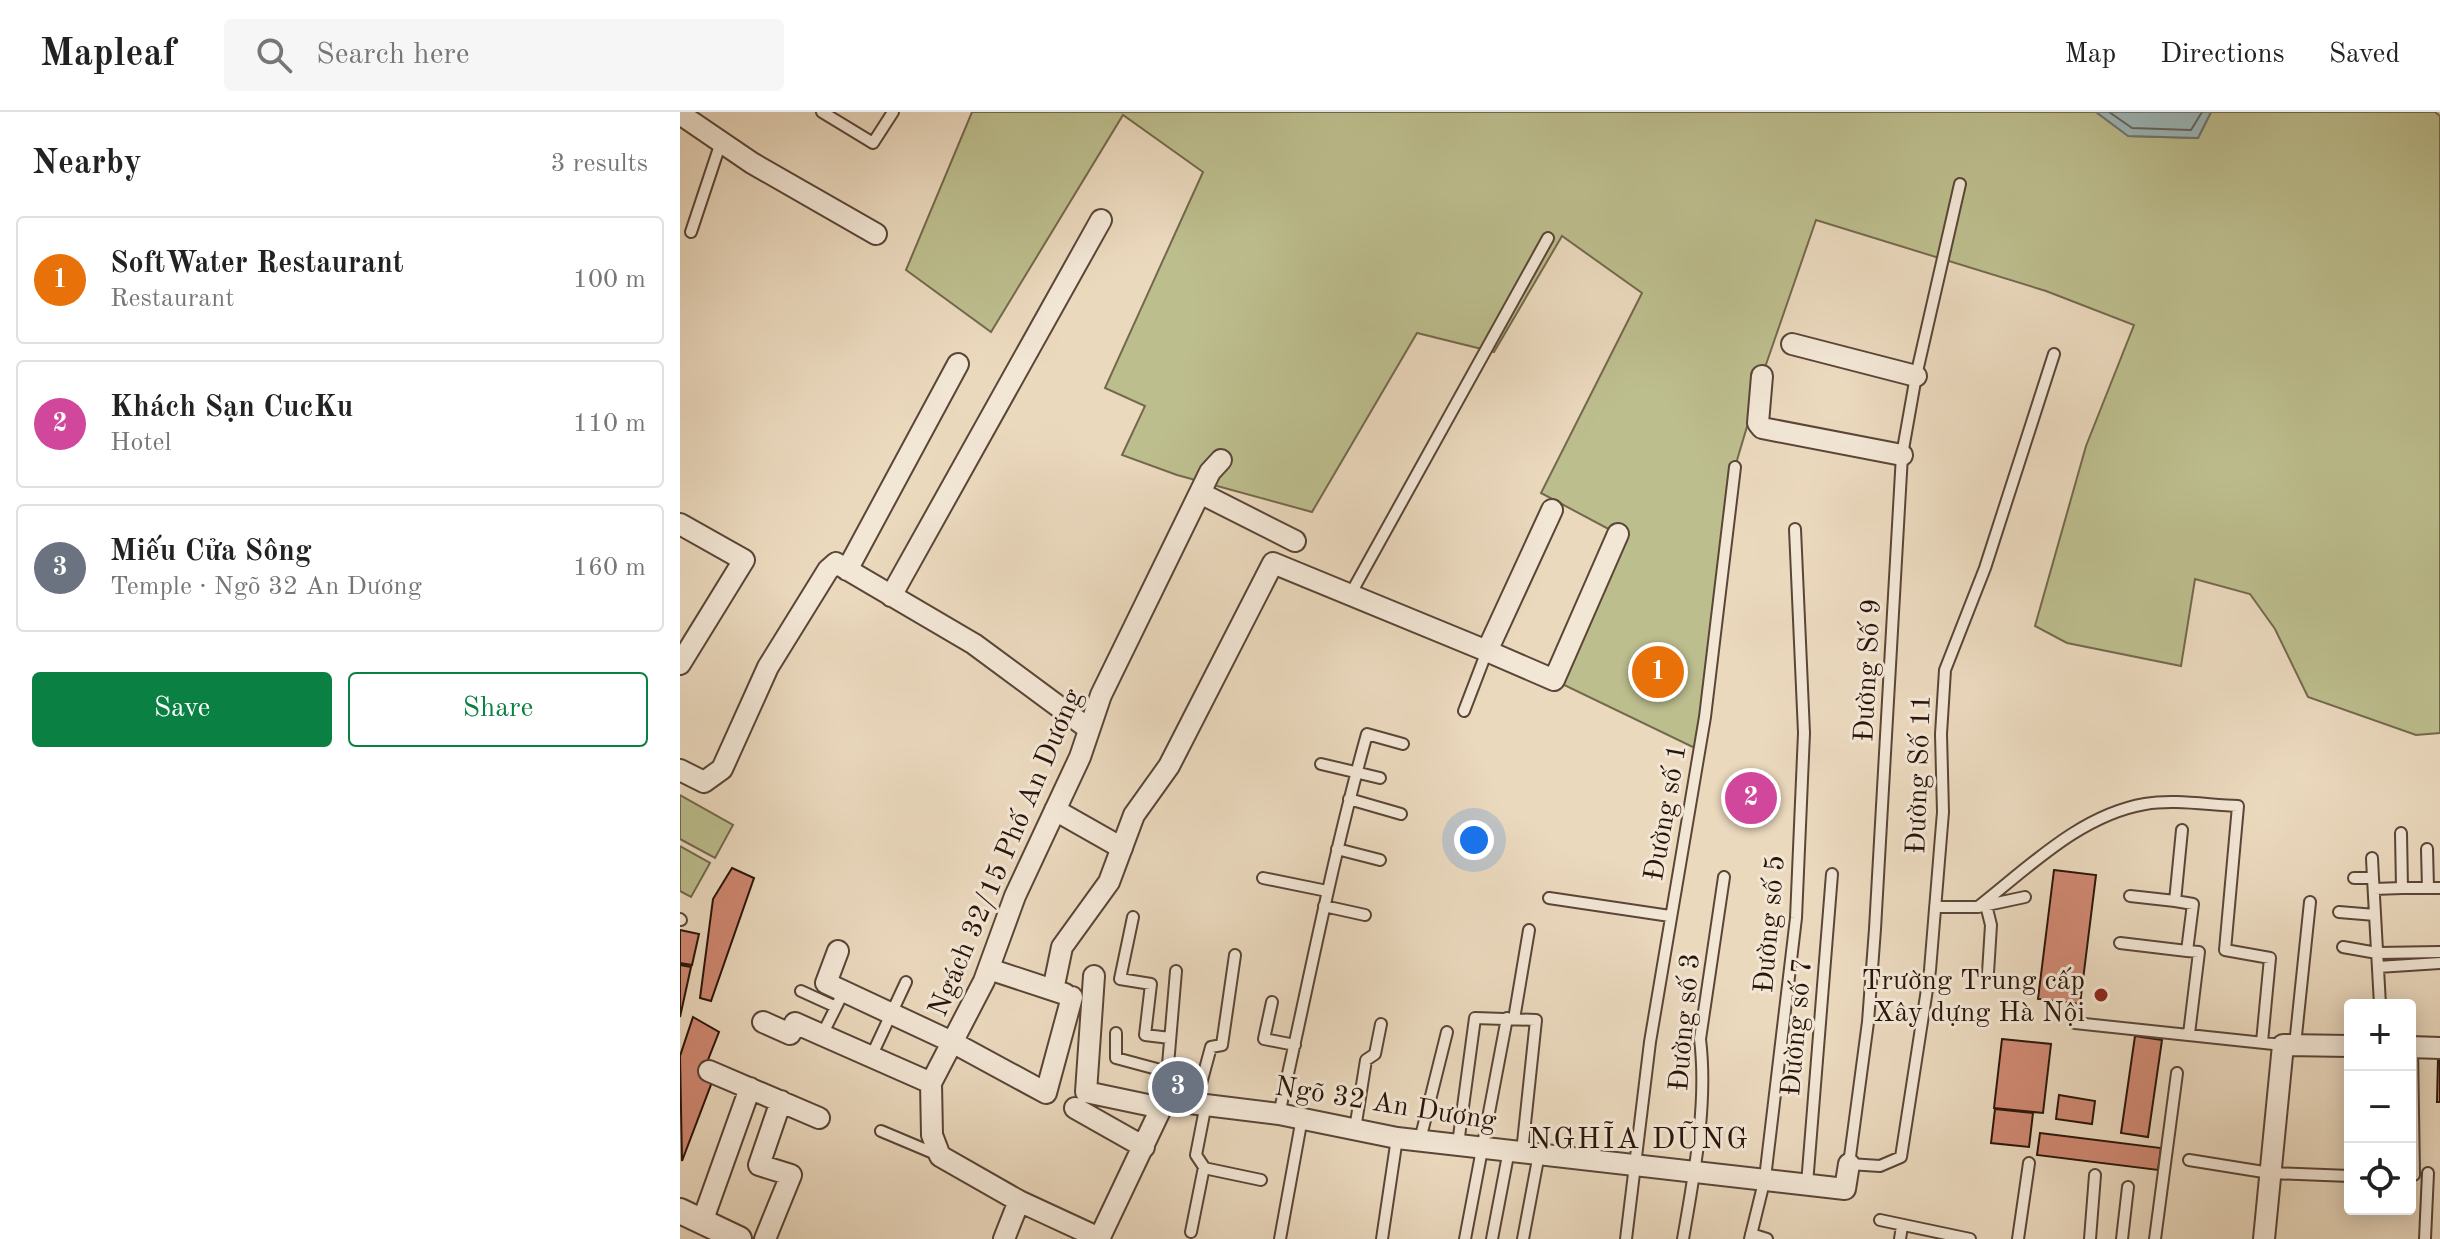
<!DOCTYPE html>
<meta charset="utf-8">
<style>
:root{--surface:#fff;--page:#f6f6f6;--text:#222;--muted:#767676;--line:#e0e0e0;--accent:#0b8043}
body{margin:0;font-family:"Old Standard TT",serif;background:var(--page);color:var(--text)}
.controls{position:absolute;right:24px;bottom:24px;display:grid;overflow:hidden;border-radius:8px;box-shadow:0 4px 20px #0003}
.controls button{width:72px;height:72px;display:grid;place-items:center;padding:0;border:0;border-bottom:2px solid var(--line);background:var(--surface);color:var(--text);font:40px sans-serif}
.you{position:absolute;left:794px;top:728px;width:28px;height:28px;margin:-20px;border:6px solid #fff;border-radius:50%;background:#1a73e8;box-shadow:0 0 0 12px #1a73e833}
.badge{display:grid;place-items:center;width:52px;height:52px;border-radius:50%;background:var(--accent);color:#fff;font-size:26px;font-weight:700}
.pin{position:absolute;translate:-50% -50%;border:4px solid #fff;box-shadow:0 2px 8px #0006}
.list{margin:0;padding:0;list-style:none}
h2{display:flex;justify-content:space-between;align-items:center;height:104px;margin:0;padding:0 32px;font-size:34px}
h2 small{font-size:26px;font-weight:400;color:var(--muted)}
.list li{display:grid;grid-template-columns:52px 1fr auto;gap:24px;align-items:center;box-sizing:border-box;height:128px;margin:0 16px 16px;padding:0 16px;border:2px solid var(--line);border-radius:8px}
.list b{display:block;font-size:30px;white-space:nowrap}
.list p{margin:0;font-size:26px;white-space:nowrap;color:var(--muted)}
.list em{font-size:26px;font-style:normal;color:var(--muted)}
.actions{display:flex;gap:16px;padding:24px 32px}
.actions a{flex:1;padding:18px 0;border:2px solid var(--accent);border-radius:8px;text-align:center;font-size:28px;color:var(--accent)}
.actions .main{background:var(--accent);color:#fff}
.icon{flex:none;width:44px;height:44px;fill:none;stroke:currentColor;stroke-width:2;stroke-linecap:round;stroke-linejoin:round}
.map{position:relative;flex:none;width:1760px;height:1127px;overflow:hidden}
header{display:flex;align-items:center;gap:48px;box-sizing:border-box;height:112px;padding:0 40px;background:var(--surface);border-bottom:2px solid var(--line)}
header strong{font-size:38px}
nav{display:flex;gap:44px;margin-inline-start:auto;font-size:28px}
.search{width:560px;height:72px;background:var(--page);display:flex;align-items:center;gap:20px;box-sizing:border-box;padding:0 28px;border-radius:8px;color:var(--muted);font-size:30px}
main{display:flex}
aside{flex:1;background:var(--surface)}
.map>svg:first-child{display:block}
.green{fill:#bdbe8e;stroke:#73694c;stroke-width:2}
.water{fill:#9cb8bb;stroke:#6e7674;stroke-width:2}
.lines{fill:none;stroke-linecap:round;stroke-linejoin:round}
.shore{stroke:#626662;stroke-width:2}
.building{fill:#d08872;stroke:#29140a;stroke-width:2}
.service-casing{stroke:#5a4537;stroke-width:14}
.minor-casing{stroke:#5a4537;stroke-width:24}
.tertiary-casing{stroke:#5a4537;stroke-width:28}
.service{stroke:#f2e6d5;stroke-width:10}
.minor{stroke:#f2e6d5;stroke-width:20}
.tertiary{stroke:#f2e6d5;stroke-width:24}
.poi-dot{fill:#8f2418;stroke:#f2e6d5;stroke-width:3}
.labels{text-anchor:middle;stroke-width:6;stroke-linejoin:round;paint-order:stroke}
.street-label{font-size:28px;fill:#29140a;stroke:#f2e6d5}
.poi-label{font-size:28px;fill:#29140a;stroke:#f2e6d5;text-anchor:end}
.neighbourhood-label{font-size:30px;letter-spacing:2px;fill:#29140a;stroke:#f2e6d5}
</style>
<header>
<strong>Mapleaf</strong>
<div class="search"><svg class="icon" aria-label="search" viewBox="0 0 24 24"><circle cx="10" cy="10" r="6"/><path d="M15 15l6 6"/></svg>Search here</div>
<nav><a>Map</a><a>Directions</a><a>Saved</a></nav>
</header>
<main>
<aside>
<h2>Nearby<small>3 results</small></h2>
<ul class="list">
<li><span class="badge" style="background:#e8710a">1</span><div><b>SoftWater Restaurant</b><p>Restaurant</p></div><em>100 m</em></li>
<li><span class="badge" style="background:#d1479c">2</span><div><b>Khách Sạn CucKu</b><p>Hotel</p></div><em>110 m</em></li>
<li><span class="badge" style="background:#6b7280">3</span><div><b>Miếu Cửa Sông</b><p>Temple · Ngõ 32 An Dương</p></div><em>160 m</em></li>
</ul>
<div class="actions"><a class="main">Save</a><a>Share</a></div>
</aside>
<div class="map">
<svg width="1760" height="1127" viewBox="0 0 1760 1127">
<rect width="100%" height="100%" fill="#ebd9be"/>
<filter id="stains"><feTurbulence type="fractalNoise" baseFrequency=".0025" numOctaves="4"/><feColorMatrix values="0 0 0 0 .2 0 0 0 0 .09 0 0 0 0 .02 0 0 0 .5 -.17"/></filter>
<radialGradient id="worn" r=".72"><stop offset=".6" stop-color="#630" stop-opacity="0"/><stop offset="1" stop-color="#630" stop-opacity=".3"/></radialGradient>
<path class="green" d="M292,0h1124l33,24 69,2 13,-26h224l5,4v617l-24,2 -108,-38 -33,-68 -25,-35 -55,-15 -14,87 -114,-23 -32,-17 51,-180 48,-121 -88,-34 -230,-71 -54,156 -27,91 -36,283 -139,-67 58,-149 -77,-41 101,-200 -80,-57 -68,116 -77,-19 -105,179 -135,-37 -55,-20 23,-49 -40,-18 98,-216 -80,-57 -132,217 -85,-62z
M0,683l53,30 -18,33 -35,-19z
M0,734l30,17 -19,34 -11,-6z"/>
<path class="water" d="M1416,0h115l-13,26 -70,-2z"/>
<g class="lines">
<path class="shore" d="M1429,0l23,16 59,2 11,-18"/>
</g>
<path class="building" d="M52,756l22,10 -43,123 -11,-3 13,-99z
M1374,758l42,5 -16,129 -42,-5z
M0,818l19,4 -7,31 -12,-2z
M0,853l11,2 -11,50z
M13,905l26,15 -15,38 11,4 -33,87 -2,-105z
M1455,924l27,4 -14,97 -27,-4z
M1322,927l49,5 -8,69 -49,-5z
M1758,947h2v43h-3z
M1379,983l36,6 -3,23 -36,-5z
M1315,997l38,4 -4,34 -38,-4z
M1360,1021l121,15 -3,22 -121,-15z"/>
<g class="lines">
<g class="service-casing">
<path id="service" d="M142,0l51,31 20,-31
M1280,72l-44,192 -14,79 -27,474 -7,93 -19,142 31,2 21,-9 29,-187 13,-158 -2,-78 4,-64 40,-102 69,-214
M11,120l30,-90
M670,483l198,-357
M784,599l23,-60
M641,652l59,14
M669,687l52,15
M1502,718l-7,71 18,3 -6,47 12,1 -10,82
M1721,721l1,55h38
M657,737l43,11
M1747,737l1,39
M1692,746l1,20
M583,766l64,13
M1674,766h19l7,127
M1694,777l28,-1
M1450,784l45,5
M869,786l121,18
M1306,793l5,20 -3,48
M644,794l41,9
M1255,795h43l47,-10
M1298,795c50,-39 102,-92 167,-103 29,-5 63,1 93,2l-13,144 45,8 -8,84
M1659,800l36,3
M453,805l-13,62 31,5 -6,51 25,3
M0,807l1,1
M1440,831l67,8
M1663,835l34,6 63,-1
M1698,855l62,-4
M121,879l35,16
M592,890l-8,37 31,6
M834,907l15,-89
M1395,911l208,22
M436,921v25l52,14
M142,923l22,-44
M1615,933l15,-143
M1732,935l2,128
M191,945l35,-75
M485,988l11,-129
M516,990l15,-55 11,-2 13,-90
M599,1002c29,-127 53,-255 88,-380l36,10
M675,1017l11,-69 9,-6 6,-30
M201,1019l57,24
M740,1028l27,-108
M778,1032l17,-126 61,2 -14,132
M1509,1048l81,13 80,3
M524,1056l57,12
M1127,1072l25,-310
M1200,1108l90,19
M511,1120l13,-65 -8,-12 10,-51
M1071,1122l16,5
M600,1127l22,-121
M702,1127l15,-101
M785,1127l42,-221
M812,1127l17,-89
M843,1127l16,-85
M946,1127l24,-197 55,-325 30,-250
M1003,1127c11,-64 25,-135 17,-200l24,-162
M1070,1127l15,-61 31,-260 8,-185 -9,-204
M1220,1127l2,-13
M1338,1127l11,-76
M1410,1127l5,-64
M1442,1127l6,-52
M1475,1127l22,-166
M1745,1127l3,-66"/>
</g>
<g class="minor-casing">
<path id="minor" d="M0,2l72,49 124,71
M1112,232l124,32
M1082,264l-4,47 4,5 140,27
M520,381l95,48
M167,458l111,-206
M211,484l210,-376
M807,539l67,29 64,-146
M0,552l64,-104 -64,-36
M0,658l24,12 18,-13 46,-102 60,-97 8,-7 138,81 115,85
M375,698l67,38
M158,839l-12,32 126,59 94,51 26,-96
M309,857l76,25
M414,864l-8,116 76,16
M373,878l9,-43 47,-65 25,-67 35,-49 104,-203 214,88 65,-141
M83,910l27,12 5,-11 136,60
M1730,935l30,1
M29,959l110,47
M395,996l69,39
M22,1110l48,-134
M419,1126l-80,-37 -79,-45 -8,-21 -1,-52 53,-102 31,-85 65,-139 21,-62 109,-223 11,-12
M85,1127l26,-64 -32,-10 22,-64
M324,1127l15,-38
M419,1127l66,-139 114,14 118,24 448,51 4,-25
M1584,1127l19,-194 67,1"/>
</g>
<g class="tertiary-casing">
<path id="tertiary" d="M0,1099l59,28"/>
</g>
<use href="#service" class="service"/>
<use href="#minor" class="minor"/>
<use href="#tertiary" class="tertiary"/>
</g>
<circle class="poi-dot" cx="1421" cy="883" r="8"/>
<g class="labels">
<g class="street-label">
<text transform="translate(1186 558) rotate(-87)" y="10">Đường Số 9</text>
<text transform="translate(1237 662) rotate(-88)" y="10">Đường Số 11</text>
<text transform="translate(984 700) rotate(-80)" y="10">Đường số 1</text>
<text transform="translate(324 740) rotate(-67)" y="10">Ngách 32/15 Phố An Dương</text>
<text transform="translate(1088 812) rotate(-85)" y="10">Đường số 5</text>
<text transform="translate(1003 910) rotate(-85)" y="10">Đường số 3</text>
<text transform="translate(1115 915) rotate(-85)" y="10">Đường số 7</text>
<text transform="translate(706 990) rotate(9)" y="10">Ngõ 32 An Dương</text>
</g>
<g class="poi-label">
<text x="1405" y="877">Trường Trung cấp<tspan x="1405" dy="32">Xây dựng Hà Nội</tspan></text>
</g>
<g class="neighbourhood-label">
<text x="959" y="1036">NGHĨA DŨNG</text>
</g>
</g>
<rect width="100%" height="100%" filter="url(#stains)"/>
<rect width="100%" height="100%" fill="url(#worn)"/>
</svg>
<div class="controls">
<button>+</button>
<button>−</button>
<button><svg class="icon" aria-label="locate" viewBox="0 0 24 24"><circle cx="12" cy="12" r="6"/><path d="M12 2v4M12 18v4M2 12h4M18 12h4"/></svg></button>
</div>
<div class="you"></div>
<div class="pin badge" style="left:978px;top:560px;background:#e8710a">1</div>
<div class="pin badge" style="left:1071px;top:686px;background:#d1479c">2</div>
<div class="pin badge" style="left:498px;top:975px;background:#6b7280">3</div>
</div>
</main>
